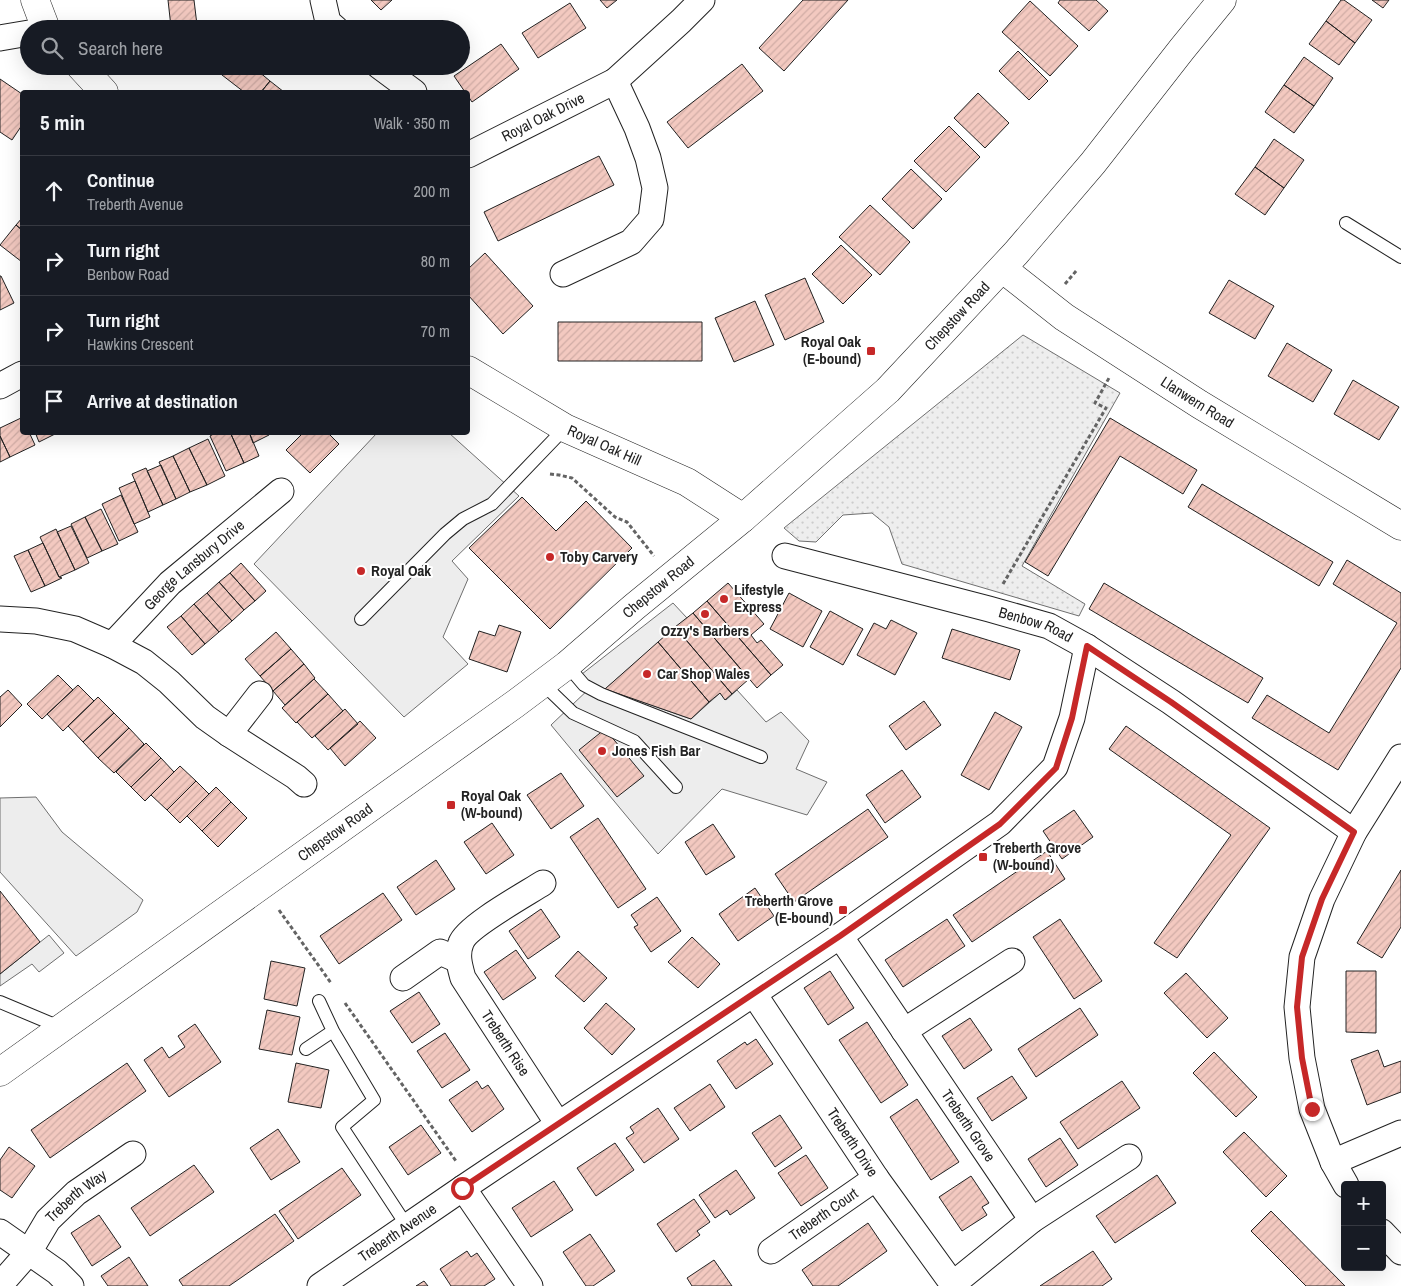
<!DOCTYPE html>
<meta charset="utf-8">
<style>
:root{--surface:#171b24;--page:#20242c;--text:#f1f3f6;--muted:#9ea1a6;--line:#363941}
body{margin:0;font-family:"Archivo Narrow",sans-serif;background:var(--page);color:var(--text)}
.controls{position:absolute;right:15px;bottom:15px;display:grid;overflow:hidden;border-radius:5px;box-shadow:0 5px 20px #0002}
.controls button{width:45px;height:45px;display:grid;place-items:center;padding:0;border:0;border-bottom:1px solid var(--line);background:var(--surface);color:var(--text);font:25px sans-serif}
.stop{position:absolute;width:15px;height:15px;margin:-11px;border:4px solid #c62828;border-radius:50%;background:#fff}
.stop.end{background:#c62828;border-color:#fff;box-shadow:0 1px 5px #0008}
.list{margin:0;padding:0;list-style:none}
h2{display:flex;justify-content:space-between;align-items:center;height:65px;margin:0;padding:0 20px;font-size:21px}
h2 small{font-size:16px;font-weight:400;color:var(--muted)}
.list li{display:grid;grid-template-columns:32px 1fr auto;gap:15px;align-items:center;box-sizing:border-box;height:70px;padding:0 20px;border-top:1px solid var(--line)}
.list b{display:block;font-size:19px;white-space:nowrap}
.list p{margin:0;font-size:16px;white-space:nowrap;color:var(--muted)}
.list em{font-size:16px;font-style:normal;color:var(--muted)}
.icon{flex:none;width:28px;height:28px;fill:none;stroke:currentColor;stroke-width:2;stroke-linecap:round;stroke-linejoin:round}
.map{position:relative;flex:none;width:1401px;height:1286px;overflow:hidden}
.search{position:absolute;background:var(--surface);box-shadow:0 5px 20px #0002;left:20px;top:20px;width:450px;height:55px;display:flex;align-items:center;gap:12px;box-sizing:border-box;padding:0 18px;border-radius:28px;color:var(--muted);font-size:19px}
.panel{position:absolute;background:var(--surface);box-shadow:0 5px 20px #0002;left:20px;top:90px;width:450px;height:345px;border-radius:5px}
.map>svg:first-child{display:block}
.grass{fill:url(#grass-dots);stroke:#6f6f6f}
.parking{fill:#ededed;stroke:#6f6f6f}
.building{fill:url(#building-hatch);stroke:#222}
.lines{fill:none;stroke-linecap:round;stroke-linejoin:round}
.lane-casing{stroke:#222;stroke-width:14}
.street-casing{stroke:#222;stroke-width:27}
.secondary-casing{stroke:#222;stroke-width:29}
.path{stroke:#646464;stroke-width:3;stroke-dasharray:4 2.5;stroke-linecap:butt}
.lane{stroke:#fff;stroke-width:12}
.street{stroke:#fff;stroke-width:25}
.secondary{stroke:#fff;stroke-width:28}
.route{stroke:#c62828;stroke-width:6}
.poi-dot{fill:#c62828;stroke:#fff;stroke-width:2}
.labels{text-anchor:middle;stroke-width:4;stroke-linejoin:round;paint-order:stroke}
.street-label{font-size:15px;fill:#222;stroke:#fff}
.poi-label{font-size:15px;font-weight:bold;fill:#222;stroke:#fff;text-anchor:start}
</style>
<div class="map">
<svg width="1401" height="1286" viewBox="0 0 1401 1286">
<defs>
<pattern id="grass-dots" width="8" height="8" patternUnits="userSpaceOnUse" patternTransform="scale(1.25)"><rect width="8" height="8" fill="#eee"/><path d="M2 2h.1M6 6h.1" fill="none" stroke="#ccc" stroke-width="1.8" stroke-linecap="round"/></pattern>
<pattern id="building-hatch" width="6" height="6" patternUnits="userSpaceOnUse" patternTransform="scale(1.25)"><rect width="6" height="6" fill="#f3c9c0"/><path d="M-1 1l2-2M0 6l6-6M5 7l2-2" fill="none" stroke="#d0aca5"/></pattern>
</defs>
<rect width="100%" height="100%" fill="#fff"/>
<path class="grass" d="M1023,335l97,58 -98,173 63,38 -6,12 -177,-52 -13,-37 -17,-14 -29,2 -27,27 -17,-1 -15,-13z"/>
<path class="parking" d="M377,433h72l70,63 -67,65 16,18 -25,58 25,27 -64,53 -150,-153z
M673,603l14,15 -82,71 86,30 29,-26 6,7 11,-10 29,32 15,-10 28,29 -13,28 31,13 -20,33 -85,-26 -64,65 -107,-129 41,-39 -10,-12z
M36,797l26,35 81,68 -6,12 -61,44 -76,-84v-74z
M49,935l15,18 -25,19 -7,-8 -32,22v-12z"/>
<path class="building" d="M168,0h26l3,25 -26,2z
M371,0h21l-11,10z
M600,0h17l-10,8z
M803,0h45l-64,71 -25,-23z
M1060,0h36l12,11 -19,20 -31,-28z
M1341,0h3l28,20 -17,23 -29,-22z
M1372,0h17l-6,8z
M1030,1l48,45 -28,30 -48,-44z
M570,3l16,25 -48,30 -16,-25z
M1326,21l29,22 -16,22 -30,-21z
M501,44l18,25 -47,33 -4,-6v-4h-3l-11,-16z
M1018,51l30,30 -19,19 -30,-29z
M1304,57l29,21 -19,28 -30,-21z
M742,64l21,27 -75,57 -21,-26z
M212,66h17l-7,9z
M229,66h23l18,15 -9,11h-17l-22,-17z
M0,79l22,15v31l-10,15 -12,-8z
M270,81l14,11h-23z
M1284,85l30,21 -20,27 -29,-21z
M978,93l31,30 -24,25 -31,-30z
M949,126l31,31 -34,35 -32,-31z
M1274,139l30,21 -20,28 -29,-21z
M599,156l15,29 -116,56 -14,-29z
M1255,167l29,21 -19,27 -30,-21z
M911,169l31,30 -29,30 -31,-30z
M870,205l40,37 -30,33 -41,-38z
M22,218v12l-6,-5z
M16,225l6,5v32l-22,-17z
M841,245l31,30 -29,29 -31,-30z
M485,253l48,53 -30,28 -35,-39v-26z
M0,276h1l13,27 -14,7z
M805,278l19,44 -39,18 -20,-45z
M1229,280l45,26 -19,33 -46,-26z
M755,301l19,44 -40,17 -19,-44z
M558,322h144v39h-144z
M1287,343l45,27 -19,32 -45,-26z
M1353,380l46,27 -20,33 -45,-26z
M21,418l1,14h7l6,13 -25,12 -10,-21v-8z
M1110,418l87,52 -14,24 -63,-38 -72,120 -23,-14z
M35,432h24l-20,10z
M217,432h13l14,31 -18,8 -16,-35z
M230,432h19l10,24 -15,7z
M249,432h19l1,3 -16,8z
M304,432h23l12,12 -29,29 -24,-23z
M0,436l10,21 -10,5z
M208,439l17,37 -18,9 -18,-37z
M189,448l18,37 -17,7 -17,-36z
M173,456l17,36 -14,7 -17,-37z
M161,465l15,34 -13,6 -16,-34z
M146,468l17,37 -15,7 -16,-38z
M135,481l15,36 -16,7 -15,-36z
M1202,484l131,78 -14,24 -131,-79z
M121,495l17,37 -19,9 -17,-37z
M522,497l34,34 30,-30 46,47 -82,81 -81,-81z
M101,509l17,35 -16,7 -17,-34z
M85,517l17,34 -15,7 -16,-34z
M71,526l18,37 -14,7 -18,-38z
M56,529l19,41 -16,7 -19,-40z
M43,543l16,34 3,1 -17,8 -17,-36z
M28,550l17,36 -14,6 -17,-36z
M1347,560l54,33v75l-63,102 -86,-52 15,-23 62,38 68,-110 -64,-39z
M241,563l25,28 -11,10 -25,-28z
M230,573l25,28 -11,9 -25,-28z
M219,582l25,28 -12,11 -25,-28z
M728,583l36,41 -13,11 6,8 4,-3 22,25 -12,10 -64,-74z
M1104,583l159,95 -15,25 -159,-94z
M207,593l25,28 -13,11 -25,-28z
M789,593l33,18 -19,36 -33,-18z
M707,601l64,74 -14,13 -64,-75z
M194,604l25,28 -14,12 -24,-28z
M830,611l33,18 -20,36 -33,-18z
M693,613l56,66 -17,15 -57,-67z
M181,616l24,28 -13,11 -25,-28z
M891,620l26,13 -22,42 -38,-20 17,-32 12,6z
M499,625l22,7 -14,40 -38,-13 10,-28 16,5z
M675,627l57,67 -7,6 -5,-7 -11,9 -51,-60z
M952,629l68,21 -10,30 -68,-22z
M276,632l15,17 -31,27 -15,-17z
M658,642l51,60 -18,17 -86,-30z
M291,649l13,15 -31,27 -13,-15z
M304,664l11,14 -30,27 -12,-14z
M58,675l15,15 -31,29 -15,-15z
M314,679l14,15 -32,29 -14,-15z
M78,685l16,16 -31,30 -16,-17z
M8,690l14,15 -22,22v-30z
M328,694l15,17 -31,27 -15,-16z
M98,697l16,16 -31,29 -15,-16z
M924,701l17,24 -35,25 -17,-24z
M345,709l13,15 -30,26 -13,-14z
M995,712l27,15 -33,63 -28,-15z
M114,713l15,15 -31,30 -15,-16z
M360,721l16,17 -31,28 -15,-18z
M1126,726l144,102 -93,130 -23,-15 77,-108 -122,-86z
M129,728l15,16 -30,29 -16,-15z
M605,729l39,47 -27,21 -38,-47z
M146,743l15,15 -30,29 -15,-15z
M161,758l13,14 -29,29 -14,-14z
M180,766l16,15 -29,29 -16,-15z
M902,770l19,27 -36,26 -19,-28z
M561,773l23,33 -33,23 -24,-34z
M196,781l13,13 -29,29 -13,-13z
M216,787l15,15 -29,29 -15,-15z
M231,802l16,16 -29,29 -16,-16z
M868,809l20,28 -94,65 -19,-28z
M1074,810l19,27 -31,22 -19,-28z
M598,818l48,71 -28,19 -48,-71z
M492,823l22,32 -28,19 -22,-32z
M713,824l22,33 -29,18 -21,-33z
M1047,851l18,28 -93,63 -19,-27z
M436,860l19,29 -39,26 -19,-28z
M1401,870v57l-19,31 -25,-15z
M755,888l19,28 -36,25 -19,-27z
M0,891l40,51 -40,32z
M383,893l19,27 -63,44 -19,-28z
M657,897l24,34 -30,21 -17,-25 4,-2 -7,-10z
M541,909l19,28 -32,22 -19,-28z
M947,919l18,27 -62,41 -18,-27z
M1060,919l42,62 -28,18 -41,-62z
M692,937l28,27 -22,24 -30,-26z
M516,950l20,28 -33,22 -19,-28z
M578,951l29,27 -23,24 -29,-26z
M271,961l34,7 -8,38 -33,-7z
M830,971l24,37 -26,17 -24,-37z
M1346,971h30v62l-30,-1z
M1186,973l42,45 -21,20 -43,-45z
M419,992l21,32 -28,19 -22,-32z
M606,1003l29,26 -23,26 -28,-27z
M1080,1008l18,27 -62,42 -18,-28z
M267,1010l33,7 -8,38 -33,-6z
M970,1018l22,32 -28,19 -22,-33z
M867,1022l41,63 -27,18 -42,-63z
M195,1024l26,38 -52,35 -25,-37 18,-13 7,11 16,-11 -7,-11z
M445,1033l25,37 -28,18 -25,-37z
M756,1039l17,25 -37,25 -19,-28 28,-19 2,3z
M1378,1050l6,17 17,-6v31l-34,13 -16,-45z
M1214,1052l43,45 -21,20 -43,-44z
M127,1063l19,28 -96,67 -19,-28z
M296,1063l33,7 -8,38 -33,-6z
M1012,1076l15,22 -35,23 -15,-23z
M477,1081l5,8 6,-4 16,24 -32,23 -23,-32z
M1122,1081l18,27 -62,41 -18,-27z
M710,1084l15,23 -35,24 -16,-23z
M917,1099l42,63 -28,18 -41,-63z
M658,1108l21,31 -35,24 -18,-25 8,-5 -4,-6z
M780,1115l22,33 -27,19 -23,-34z
M421,1125l20,28 -33,22 -19,-28z
M278,1129l22,33 -29,18 -21,-32z
M1244,1132l43,44 -21,21 -43,-45z
M1060,1138l18,27 -32,22 -18,-28z
M615,1143l19,27 -38,26 -19,-28z
M9,1147l26,19 -23,32 -12,-8v-30z
M806,1155l22,33 -27,18 -23,-33z
M194,1165l20,27 -64,44 -19,-28z
M342,1168l19,27 -63,44 -19,-28z
M736,1170l19,28 -25,17 -3,-5 -12,8 -16,-23z
M1157,1175l19,28 -61,40 -19,-27z
M971,1176l18,27 -7,4 5,8 -25,16 -23,-34z
M554,1181l19,29 -42,27 -19,-29z
M694,1199l16,23 -13,9 3,4 -24,17 -19,-28z
M1271,1211l74,75h-39l-55,-55z
M275,1214l19,27 -65,45h-46l-4,-6z
M99,1215l22,32 -29,19 -21,-33z
M868,1223l19,28 -49,35h-25l-11,-16z
M590,1234l25,37 -22,15h-7l-23,-34z
M467,1251l4,6 6,-4 18,26 -11,7h-33l-11,-17z
M1093,1251l19,28 -10,7h-62z
M129,1257l19,29h-40l-7,-10z
M714,1260l18,26h-40l-5,-8z
M424,1281l4,5h-12z"/>
<g class="lines">
<g class="lane-casing">
<path id="lane" d="M1346,223l55,34
M361,619l84,-85 18,-15 29,-15 73,-76
M567,665l17,20 17,9 160,63
M542,683l31,30 61,28 42,46
M0,1002l62,26
M333,1031l41,69 -32,27 65,99
M306,1049l27,-18 -14,-30"/>
</g>
<g class="street-casing">
<g id="street">
<path d="M323,0l5,22 8,7"/>
<path d="M0,38l29,-5"/>
<path d="M379,66l35,26"/>
<path id="s1" d="M468,155l147,-74 66,-60 21,-21"/>
<path d="M563,274l68,-32 20,-23 4,-31 -7,-30 -11,-30 -22,-47"/>
<path d="M0,386l22,-12"/>
<path id="s2" d="M785,556l204,53 60,17 38,21 84,55 183,130"/>
<path id="s3" d="M0,619l36,2 39,8 37,16 58,-62 111,-92"/>
<path d="M112,645l32,17 25,20 36,35 24,17 67,43 8,7"/>
<path d="M229,734l31,-40"/>
<path id="s4" d="M543,883c-17,11 -77,44 -82,60 -5,12 -1,24 2,35l95,146"/>
<path id="s5" d="M840,936l192,284"/>
<path d="M403,978l37,-26 18,8"/>
<path id="s6" d="M754,994l122,184 78,108"/>
<path d="M904,1031l108,-70"/>
<path d="M1333,1162l68,-29"/>
<path d="M1346,1185l-13,-23 -21,-53 -10,-51 -5,-51 5,-50 20,-58 32,-67 47,-75"/>
<path d="M463,1188l67,98"/>
<path d="M0,1232l57,40 14,14"/>
<path d="M1382,1232l19,20"/>
<path id="s7" d="M771,1251l105,-73"/>
<path d="M953,1284l79,-64 97,-63"/>
<path id="s8" d="M0,1285l29,-33 19,-32 28,-27 57,-39"/>
<path id="s9" d="M320,1286l143,-98 377,-252 160,-113 55,-56 17,-49 15,-71"/>
</g>
</g>
<g class="secondary-casing">
<g id="secondary">
<path d="M35,0l11,29"/>
<path d="M80,66l24,26"/>
<path id="s10" d="M1003,269l61,48 135,87 202,122"/>
<path id="s11" d="M468,370l97,58 122,54 56,36"/>
<path id="s12" d="M0,1072l515,-368 52,-39 67,-58 109,-89 145,-128 128,-137 77,-90 89,-114 40,-49"/>
</g>
</g>
<path class="path" d="M1065,284l12,-14
M550,474l9,1 13,3 43,39 12,5 27,34
M1003,584l103,-176 -11,-5 14,-25
M279,910l52,73
M345,1003l111,158"/>
<use href="#lane" class="lane"/>
<use href="#street" class="street"/>
<use href="#secondary" class="secondary"/>
</g>
<g class="lines">
<path class="route" d="M462,1188l378,-252 160,-112 56,-56 16,-50 15,-72 84,56 183,130 -32,67 -20,58 -5,50 5,51 10,51"/>
</g>
<g class="poi-dot">
<rect x="866" y="346" width="10" height="10" rx="2.5"/>
<circle cx="550" cy="557" r="5"/>
<circle cx="361" cy="571" r="5"/>
<circle cx="724" cy="599" r="5"/>
<circle cx="705" cy="614" r="5"/>
<circle cx="647" cy="674" r="5"/>
<circle cx="602" cy="751" r="5"/>
<rect x="446" y="800" width="10" height="10" rx="2.5"/>
<rect x="978" y="852" width="10" height="10" rx="2.5"/>
<rect x="838" y="905" width="10" height="10" rx="2.5"/>
</g>
<g class="labels">
<g class="street-label">
<text dy="5" stroke="none"><textPath href="#s1" startOffset="84">Royal Oak Drive</textPath></text>
<text dy="5" stroke="none"><textPath href="#s12" startOffset="1222">Chepstow Road</textPath></text>
<text dy="5" stroke="none"><textPath href="#s10" startOffset="236">Llanwern Road</textPath></text>
<text dy="5" stroke="none"><textPath href="#s11" startOffset="156">Royal Oak Hill</textPath></text>
<text dy="5" stroke="none"><textPath href="#s3" startOffset="231">George Lansbury Drive</textPath></text>
<text dy="5" stroke="none"><textPath href="#s12" startOffset="818">Chepstow Road</textPath></text>
<text dy="5" stroke="none"><textPath href="#s2" startOffset="260">Benbow Road</textPath></text>
<text dy="5" stroke="none"><textPath href="#s12" startOffset="412">Chepstow Road</textPath></text>
<text dy="5" stroke="none"><textPath href="#s4" startOffset="216">Treberth Rise</textPath></text>
<text dy="5" stroke="none"><textPath href="#s5" startOffset="229">Treberth Grove</textPath></text>
<text dy="5" stroke="none"><textPath href="#s6" startOffset="178">Treberth Drive</textPath></text>
<text dy="5" stroke="none"><textPath href="#s8" startOffset="118">Treberth Way</textPath></text>
<text dy="5" stroke="none"><textPath href="#s7" startOffset="64">Treberth Court</textPath></text>
<text dy="5" stroke="none"><textPath href="#s9" startOffset="94">Treberth Avenue</textPath></text>
</g>
<g class="poi-label">
<text x="861" y="347" text-anchor="end">Royal Oak<tspan x="861" dy="17">(E-bound)</tspan></text>
<text x="560" y="562">Toby Carvery</text>
<text x="371" y="576">Royal Oak</text>
<text x="734" y="595">Lifestyle<tspan x="734" dy="17">Express</tspan></text>
<text x="705" y="636" text-anchor="middle">Ozzy's Barbers</text>
<text x="657" y="679">Car Shop Wales</text>
<text x="612" y="756">Jones Fish Bar</text>
<text x="461" y="801">Royal Oak<tspan x="461" dy="17">(W-bound)</tspan></text>
<text x="993" y="853">Treberth Grove<tspan x="993" dy="17">(W-bound)</tspan></text>
<text x="833" y="906" text-anchor="end">Treberth Grove<tspan x="833" dy="17">(E-bound)</tspan></text>
</g>
</g>
</svg>
<div class="controls">
<button>+</button>
<button>−</button>
</div>
<div class="stop" style="left:462px;top:1188px"></div>
<div class="stop end" style="left:1312px;top:1109px"></div>
<div class="search"><svg class="icon" aria-label="search" viewBox="0 0 24 24"><circle cx="10" cy="10" r="6"/><path d="M15 15l6 6"/></svg>Search here</div>
<section class="panel">
<h2>5 min<small>Walk · 350 m</small></h2>
<ul class="list">
<li><svg class="icon" aria-label="ahead" viewBox="0 0 24 24"><path d="M12 20V5M6 11l6-6 6 6"/></svg><div><b>Continue</b><p>Treberth Avenue</p></div><em>200 m</em></li>
<li><svg class="icon" aria-label="right" viewBox="0 0 24 24"><path d="M7 20v-9h11M14 6l5 5-5 5"/></svg><div><b>Turn right</b><p>Benbow Road</p></div><em>80 m</em></li>
<li><svg class="icon" aria-label="right" viewBox="0 0 24 24"><path d="M7 20v-9h11M14 6l5 5-5 5"/></svg><div><b>Turn right</b><p>Hawkins Crescent</p></div><em>70 m</em></li>
<li><svg class="icon" aria-label="arrive" viewBox="0 0 24 24"><path d="M6 21V4h12l-3 4 3 4H6"/></svg><div><b>Arrive at destination</b></div></li>
</ul>
</section>
</div>
